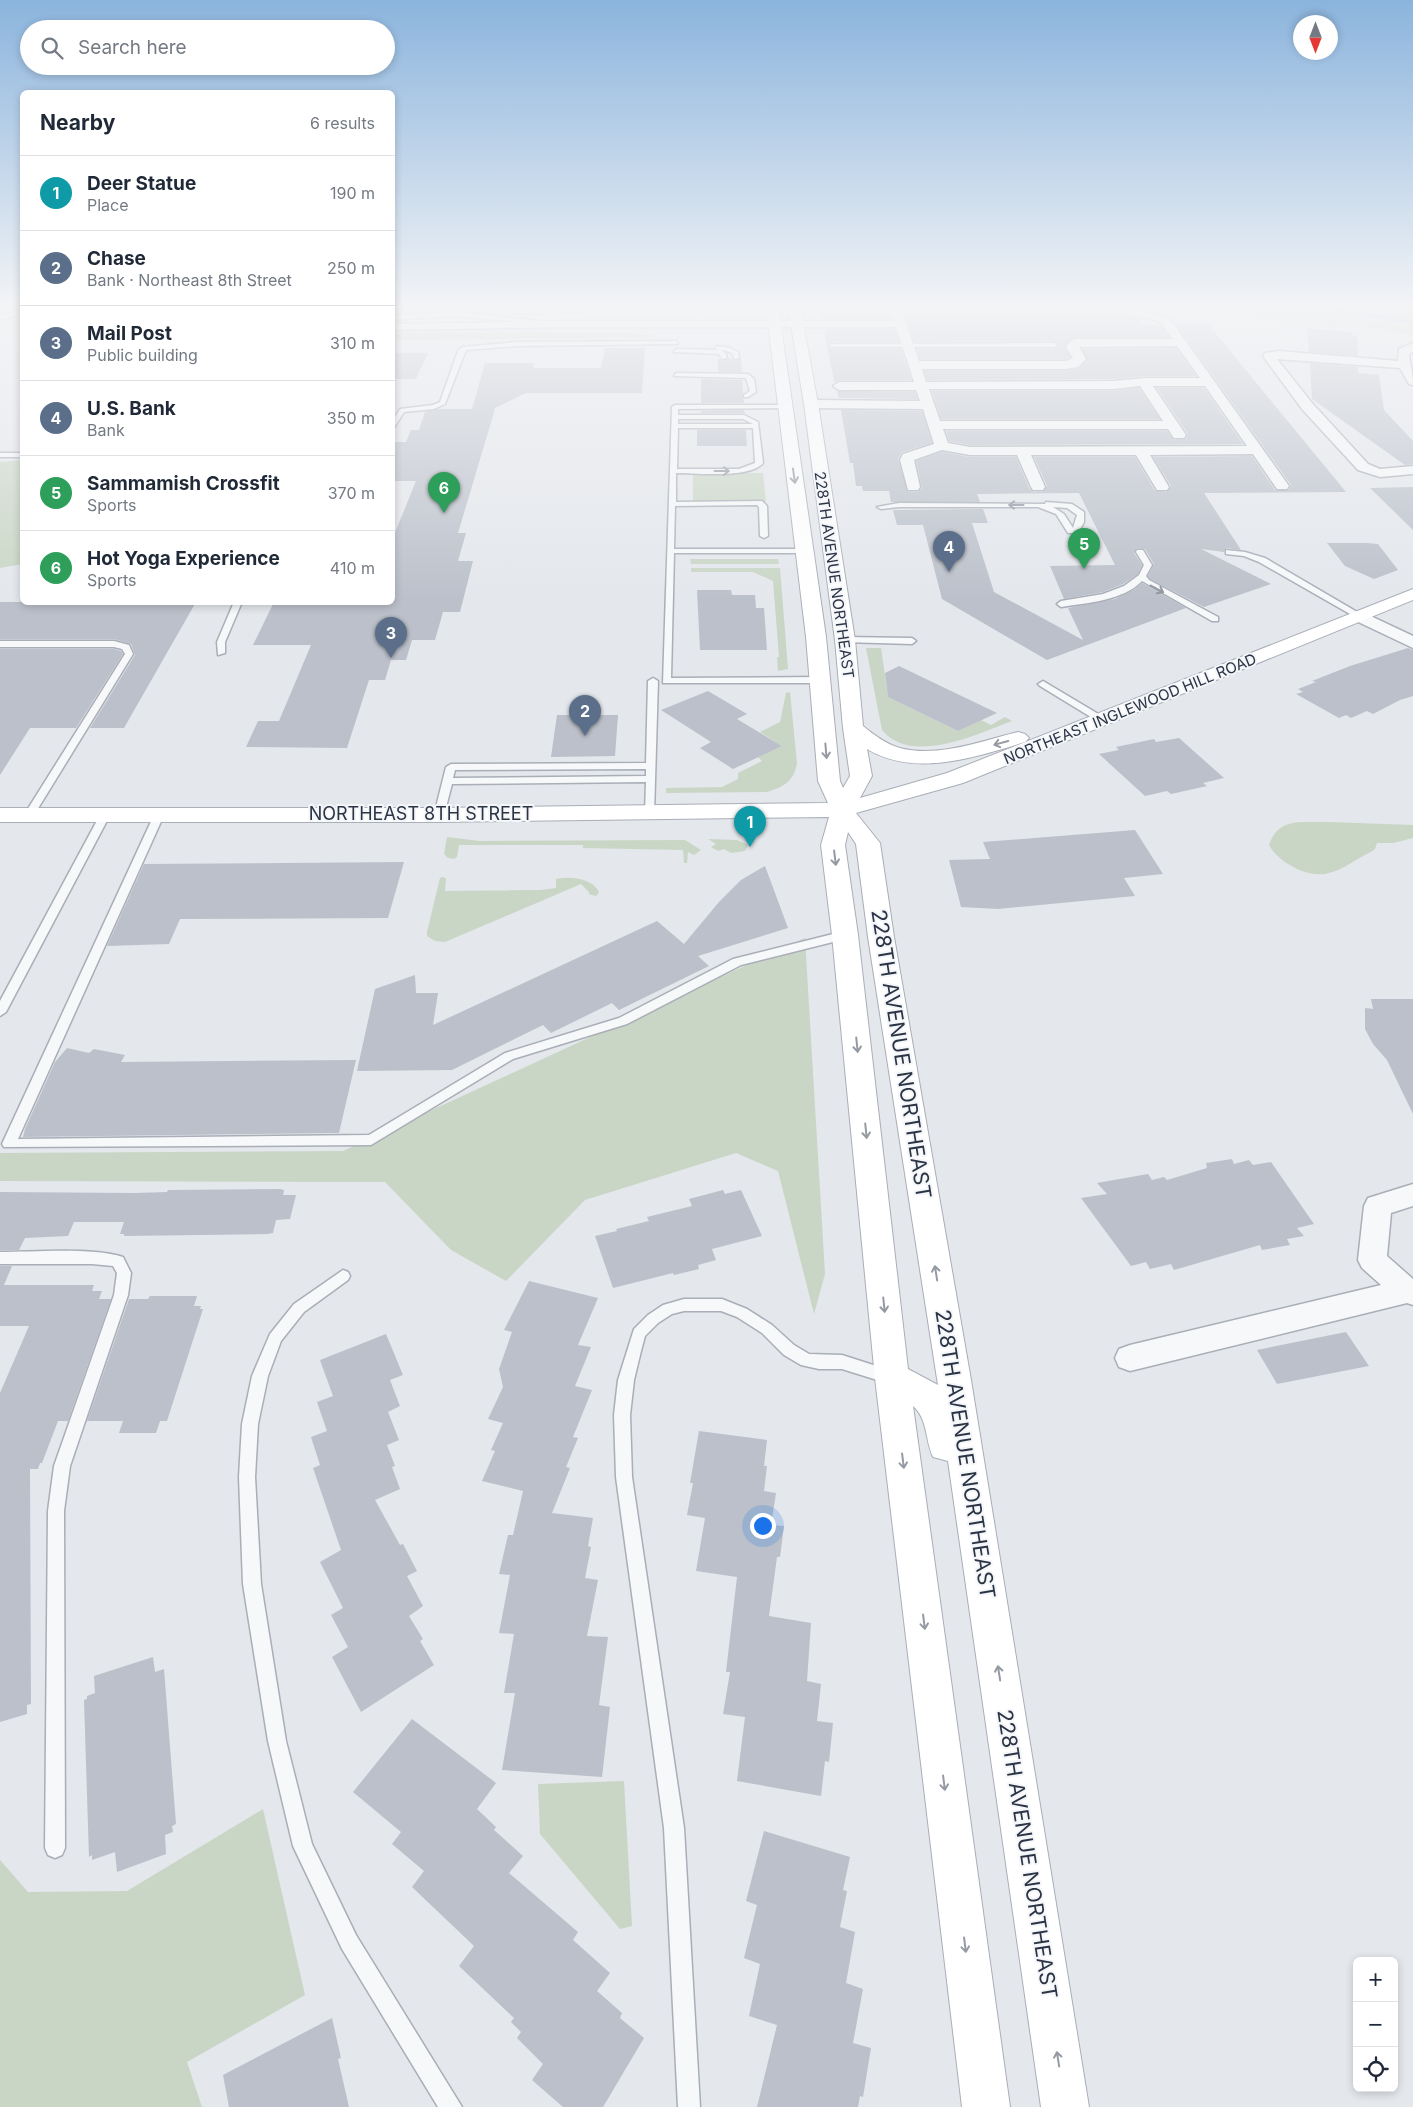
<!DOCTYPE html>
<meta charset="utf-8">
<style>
:root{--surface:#fff;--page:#f2f2f3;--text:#1f2937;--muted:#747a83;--line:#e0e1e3;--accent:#1a73e8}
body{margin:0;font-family:Inter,sans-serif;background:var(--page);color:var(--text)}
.controls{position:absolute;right:15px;bottom:15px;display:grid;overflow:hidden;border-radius:8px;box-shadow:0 2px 8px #0003}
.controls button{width:45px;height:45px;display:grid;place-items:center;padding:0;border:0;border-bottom:1px solid var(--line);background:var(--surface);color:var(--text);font:25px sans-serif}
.compass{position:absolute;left:1293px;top:15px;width:45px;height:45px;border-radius:50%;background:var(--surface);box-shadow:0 2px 8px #0003;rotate:180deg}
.you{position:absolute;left:762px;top:1525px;width:18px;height:18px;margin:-12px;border:4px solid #fff;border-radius:50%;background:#1a73e8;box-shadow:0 0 0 8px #1a73e833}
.badge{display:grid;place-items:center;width:32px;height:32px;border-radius:50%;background:var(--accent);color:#fff;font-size:16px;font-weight:700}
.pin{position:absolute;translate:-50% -41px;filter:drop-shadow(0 1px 2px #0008)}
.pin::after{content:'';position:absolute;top:26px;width:18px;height:15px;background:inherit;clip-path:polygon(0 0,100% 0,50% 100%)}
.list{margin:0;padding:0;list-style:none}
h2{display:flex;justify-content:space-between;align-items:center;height:65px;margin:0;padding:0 20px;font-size:21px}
h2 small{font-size:16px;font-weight:400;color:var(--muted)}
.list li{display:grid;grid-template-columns:32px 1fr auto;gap:15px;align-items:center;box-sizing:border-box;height:75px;padding:0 20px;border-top:1px solid var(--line)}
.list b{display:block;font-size:19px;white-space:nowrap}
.list p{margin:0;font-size:16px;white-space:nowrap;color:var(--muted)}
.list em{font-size:16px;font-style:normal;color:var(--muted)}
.icon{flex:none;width:28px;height:28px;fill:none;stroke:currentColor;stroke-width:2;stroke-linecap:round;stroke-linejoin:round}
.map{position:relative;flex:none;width:1413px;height:2107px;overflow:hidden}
.search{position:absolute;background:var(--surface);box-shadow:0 2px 8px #0003;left:20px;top:20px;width:375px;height:55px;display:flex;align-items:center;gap:12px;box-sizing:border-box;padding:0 18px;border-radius:28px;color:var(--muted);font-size:19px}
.panel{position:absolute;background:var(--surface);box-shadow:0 2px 8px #0003;left:20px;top:90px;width:375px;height:515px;border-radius:8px}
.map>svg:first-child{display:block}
.green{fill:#c9d6c5}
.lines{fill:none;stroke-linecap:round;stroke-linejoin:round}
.stream{stroke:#9fb4cc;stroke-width:4.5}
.building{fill:#bbc0ca}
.lane-casing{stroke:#a9aeb7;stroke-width:3}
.street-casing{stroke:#a9aeb7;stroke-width:3}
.secondary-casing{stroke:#a9aeb7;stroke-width:2}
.lane{fill:#f7f8fa;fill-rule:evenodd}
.street{fill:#f7f8fa;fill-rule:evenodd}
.secondary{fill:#fff;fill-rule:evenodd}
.oneway{stroke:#9196a0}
.oneway2{stroke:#959aa2}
.labels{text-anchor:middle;stroke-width:4;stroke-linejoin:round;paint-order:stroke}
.far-street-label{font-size:15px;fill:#2b3445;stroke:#f4f6f9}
.street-label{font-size:18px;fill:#2b3445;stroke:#f4f6f9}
.near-street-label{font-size:21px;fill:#2b3445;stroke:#f4f6f9}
</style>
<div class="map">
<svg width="1413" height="2107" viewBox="0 0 1413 2107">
<rect width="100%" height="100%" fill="#e4e7ec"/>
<path class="green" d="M1175,306h238v29l-59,-10 -20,3 -131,-15z
M625,332l34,5 -267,3 1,-7z
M22,460v104l-22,4v-106z
M693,473h70l3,29h-73z
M690,559h88l1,5h-88z
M691,568h89l8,101 -10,2 -1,-14h2l-6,-76 -20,-9h-62z
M866,648h15l7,49 70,34 23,-11 10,5 14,-8 7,4c-34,13 -101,45 -130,9z
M790,692l7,71c-3,18 -13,24 -30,29l-101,1v-5l56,-1 16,-8v-6l24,-12 -4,-4 24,-11 -22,-14 20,-10 6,-29z
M1328,822l85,3v13l-20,5h-16l-2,6 -4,3c-14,6 -26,17 -42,21 -20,6 -50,-10 -60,-28 10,-29 33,-22 59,-23z
M447,837l33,4 205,-1 16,10 -7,5 -6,-3 -1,11h-3l-1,-13 -100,-2v-3h-124l-2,12 -3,2 -6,-1 -4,-4z
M708,839l29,1 11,5 -3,6 -14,2 -7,-4 -6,2 -7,-4 5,-3z
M442,877l4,1 -1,13 95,-1 16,-2v-9c14,-3 36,-1 43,13l-3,4 -7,-2v-2l-8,-8 -136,58 -10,-1 -8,-5v-4l13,-54z
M805,938l20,336 -11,40 -36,-143 -42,-18 -151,47 -79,81 -55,-31 -66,-68 -385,-1v-28l343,-2z
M624,1781l8,145 -12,3 -80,-95 -2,-50z
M263,1809l42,186 -118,67 15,45h-202v-247l28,32 99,-1z"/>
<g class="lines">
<path class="stream" d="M1309,306l104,16"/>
</g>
<path class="building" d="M1051,306h39l3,4 50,9 -6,5 24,1 8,12h-93l-5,2 -6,7 5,11 -4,2h-146l-3,-10h137l5,-5 -5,-3 -140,1 -10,-31 127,1 18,-4z
M820,311h68l2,8h-67z
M1176,324h32l138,168 -142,1 37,57 -15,-2 -2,4 -23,-3 70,35 -67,23 -54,-28 -2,-3 6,-12 -9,-15 -8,-1 -3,5 8,12 -4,9 -15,10 -20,8 -39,7 -14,-33 65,-1 -36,-72 -102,1 3,8h-89l-2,-11h-26l-1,-5h-6l-3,-23h-3l-9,-53 81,1 10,32 -30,9 -4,7 10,33h10l4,-4 -6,-27 26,-9 28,5h46l13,31 4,4h10l4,-6 -13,-29h101l20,34 12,1 4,-6 -18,-29 99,-1 23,34h14l2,-5z
M1307,328l45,4v3l5,1 1,20 -49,-4z
M825,329h70l4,13h-68l-4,5 2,2h72l10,31h-72l-3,2 -2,-1 -10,-50h2z
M605,348h40l-3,45h-116l-33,16h2l-37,124h8l-8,28h15l-13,51h-17l-8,28h-23l-6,20h-15l-6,20h-16l-22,68 -101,-1 12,-26h21l32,-76h-58l21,-43h118v-62l24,-59h-24v-39h14l5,-12h8l6,-18 13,-3h34l13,-46h49l-1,5h68z
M1176,348l20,28h-52l-30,3 -187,1 -2,-9h141l12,-2 9,-9 -5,-11z
M392,353h36l-12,26h-24z
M718,358l4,3 7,-3 5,3 7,-3 1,14h-24z
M1310,363l48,4v6l21,2 5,35 29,31v23l-8,1 -93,-66z
M701,379l41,1 2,23h-43z
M1139,388l21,31h-219l-9,-28h182z
M1157,388h47l39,56 -273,1 -21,-4 -3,-10h221l7,9 12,-1 2,-5z
M837,391l78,1 2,7 -78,-1z
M744,410l1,3h-44v-2z
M697,430h49l1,16h-50z
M1413,487v43l-43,-42z
M983,509l5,14h-16l22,69 89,48 -15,-32 47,-9 20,-10 7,-6 44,25 -139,52 -105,-61 -19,-74h-26l-4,-15z
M1327,543h40l11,1 20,26 -24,9 -29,-13z
M697,590h34l1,5h23l1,13h8l3,42h-67z
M0,602h196l-72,126h-34l45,-73 -4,-11 -17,-5h-114z
M1408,648l5,2v46l-13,4 -27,14 -6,-3 -16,7 -5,-3 -7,3 -43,-24 7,-2 -5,-3 18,-7 -4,-1 38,-15z
M0,649h114l7,2 2,3 -47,74h-46l-30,47z
M899,666l98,47 -39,18 -70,-34 -3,-24z
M708,691l39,23 -10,5 45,27 -49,23 -33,-21 11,-6 -50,-32z
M557,715h61l-3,41 -64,1z
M1179,738l45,40 -21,5 4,3 -36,8 -4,-3 -22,5 -46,-42 20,-4 -3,-3 38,-8 2,3z
M1135,830l28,44 -39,4 11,18 -137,13 -37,-2 -12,-47 41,-1 -7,-17z
M404,862l-16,56 -208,1 -11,25 -62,2 37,-82z
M765,866l23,62 -90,28 11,10 -90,44 -7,-7 -61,30 -8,-8 -91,45 -95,1 18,-82 40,-14 1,18h22l-5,32 224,-104 27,23 35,-42 22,-22z
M1371,999h42v115l-26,-54 -14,-16 -8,-15v-21l8,1z
M67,1048l22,5 5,-4 31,6 -4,7 235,-2 -17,73 -316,4 2,-8 30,-67z
M1232,1159l2,5 15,-4 4,5 18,-3 43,62 -17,4 7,8 -17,3 3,6 -28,5 -2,-5 -86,25 -3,-6 -21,5 -4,-7 -15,4 -50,-68 26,-4 -10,-11 51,-9 4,6 12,-3 3,3 40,-12 -1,-5z
M280,1189l4,1 -1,5h13l-6,24 -14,1 -3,13 -6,1 -143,2v-2h-4l4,-12h-50l-6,14 -43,2 -6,12h-19v-58l135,1 32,-1 1,-2z
M723,1190l2,4 16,-4 21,46 -50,13 4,11 -18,5 1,4 -25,6 -1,-2 -60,15 -18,-52 22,-5 -1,-2 33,-8 -2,-4 45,-11 -3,-7z
M0,1266h12l-8,19h90l-2,6h10l-3,8h12l-43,122h-10l-16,42h-2l-2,6h-8l1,235 -4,1v9l-27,8v-329l29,-67h-29z
M529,1281l69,17 -20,47 13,2 -16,39 17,4 -19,47 5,1 -12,29 4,1 -18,45 41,5 -5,28 3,1 -6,31 13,2 -11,56 21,1 -9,68 11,2 -8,70 -100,-7 13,-77h-11l10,-59 -15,-1 11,-58 -11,-1 9,-39h5l10,-44 -41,-10 13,-30 -4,-1 12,-27 -15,-4 15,-32 -4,-18 13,-37 -8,-2z
M150,1296h47l-3,10h7l-1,3h3l-36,112h-7l-4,12h-37l4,-12h-36l42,-122h19z
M1346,1332l23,34 -92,18 -20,-34z
M386,1334l17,41 -13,5 10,26 -12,6 11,28 -12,5 8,21 -3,1 8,22 -25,11 25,45 3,-1 14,27 -10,5 16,30 -14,10 14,23 -3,2 14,24 -73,47 -29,-55 16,-10 -17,-32 12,-7 -23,-46 21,-12 -28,-82 7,-3 -9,-28 16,-6 -10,-29 16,-6 -13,-36z
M699,1431l68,9 -3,26h3l-3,25 12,2 -5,32 13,1 -4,31h-3l-8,59 42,7 -4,58 14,3 -4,37 16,2 -4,39 -4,-1 -4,35 -84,-15 8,-64 -22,-3 7,-42h-4l11,-95 -41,-6 9,-53 -18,-3 6,-32h-3z
M153,1657l2,15 9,-3 12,155 -4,2 1,6 -8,3 1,19 -49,18 -2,-20 -23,8v-5l-3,2 -5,-157 3,-1v-3l8,-3 -1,-17z
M412,1719l84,64 -19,26 19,18 -2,3 29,26 -14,17 69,59 -5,8 37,33 -13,18 25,22 -2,5 24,20 -41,69h-40l-31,-27 11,-16 -26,-26 4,-6 -10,-10 3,-4 -55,-52 15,-20 -62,-59 12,-16 -32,-27 9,-12 -48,-40z
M764,1831l86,26 -7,33 4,1 -7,36 15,5 -9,51 17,6 -10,54 18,5 -8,49 -3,-1 -2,11h-101l20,-82 -28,-9 11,-52 -16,-6 13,-53 -11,-4z
M332,2018l9,40 -3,1 11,48h-120l-6,-32z"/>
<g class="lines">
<g class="lane-casing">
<path id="lane" d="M405,306h5l-4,9 47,-3 107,11 -3,2 -104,-9 -61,4v-4h8z
M508,306h4v2l6,2 62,-2 3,-2h138l-16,5 -78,-2 -110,5 -10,-4z
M823,306h226l-18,4 -210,-1z
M22,309v4l-22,7v-4z
M676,341l2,3 -161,2 -51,4 -21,54 -11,5 -30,3 -12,19v-9l8,-13 33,-4 7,-3 18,-51 4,-4 55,-5z
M831,344l223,-1 3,2 -3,2h-225z
M717,346l13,2 8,4 1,6 -5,1 -1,-5 -6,-3 -12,-2z
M676,349l45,1 5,4 1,4 -5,1 -3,-5 -45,-2z
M676,373l72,1 6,5 2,13 -8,5h-4v-2l6,-4 -4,-13 -72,-2z
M787,405l1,1 -3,2 -107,1v6h66l14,7 5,41c-14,16 -66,10 -87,10v29l86,-1 5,5 1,30 -4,2 -4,-2 -1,-29 -2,-2 -82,1 -1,43h130l4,2 -4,2h-130l-3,125 149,-1 5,3 -5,3h-157l9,-276 3,-2zM678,419h65l10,5h-75zM678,428h75l2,35 -16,6h-62z
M0,453h22v4h-22z
M1046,502l26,2 12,8v10l-6,11h-10l-12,-19 -18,-7h-139l-18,2 -4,-2 22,-4 146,1zM1053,507l14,1 10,7 -4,13 -9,-14z
M1137,550h6l9,15 -6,11 3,4 69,37v4h-6l-70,-40c-19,20 -56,22 -81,26l-4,-3 4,-3 42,-7 21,-8 15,-11 5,-10 -8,-13z
M1226,550l19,2 20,6 99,58 -7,2 -98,-56 -15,-6 -18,-2z
M234,602h8l-17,40v11l-7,2 -1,-13z
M845,637l67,1 4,3 -4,3 -70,-2v-4z
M0,641h114l15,4 4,9 -99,161 -5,3 -5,-3 101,-161 -3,-5 -8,-2h-114z
M653,678l5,3 -4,133 -4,1 -5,-3 1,-30 -194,2 -8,31 -5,3 -5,-3 12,-48 5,-3 195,-1 2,-82zM646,769v7l-193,2 2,-8z
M1043,681l62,37 2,2 -2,2h-6l-59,-36 -2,-2z
M105,812l5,3 -104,197 -6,4v-15l100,-186z
M159,812l5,3 -146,324 351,-4 136,-82 114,-35 114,-59 112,-28 6,4 -2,3 -108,27 -114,59 -114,35 -142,86 -367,2 -2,-3 152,-329z
M0,1252c33,0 93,-5 123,5l8,16 -3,22 -58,171 -6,45 1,337 -3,7 -7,3 -7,-3 -3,-7 3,-337 6,-45 60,-171 3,-22 -4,-7 -21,-2h-92z
M343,1270l5,2 2,4 -2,4 -44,32 -23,29 -13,35 -10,48 -3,53 6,107 25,157 26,103 44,91 106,172h-24l-96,-158 -49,-103 -25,-105 -25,-157 -4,-107 3,-53 10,-48 18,-42 24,-30z
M684,1299h38l25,10 25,16 22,20 15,9 33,1 53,17 3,5 -3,5 -5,2 -48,-15h-23l-18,-4 -17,-10 -22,-22 -25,-16 -16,-6h-37l-12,3 -14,9 -13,13 -4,15 -7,29 -4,35 2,62 52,351 16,279h-22l-14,-279 -48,-351 -2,-62 4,-35 16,-51 14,-14 15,-10z"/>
</g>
<g class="street-casing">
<path id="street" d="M888,306h12l19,55h147l7,-3 -7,-11 6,-7 4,-1h96l-10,-16 -14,-5 -55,-10 -1,-2c27,0 53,3 78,13l119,167 -2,3h-10l-24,-35 -103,1 19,32 -2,3h-10l-21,-35h-105l14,32 -2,3h-10l-2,-3 -14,-32h-47l-28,-5 -28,10 6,27 -2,3h-10l-8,-30 3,-6 31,-10 -11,-35 -112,-1 -6,-4 6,-4 109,1 -4,-11h-77l-6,-4 6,-4h75l-18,-55h-321l-183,3v-6l183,-3h318zM1177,346l23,32h-56l-30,3 -188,1 -4,-13h144l12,-2 8,-8 -7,-12zM1140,386l23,35h-223l-11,-32h185zM1153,386h52l42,60 -277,1 -22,-4 -5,-14h225l6,9h10l2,-3z
M1413,343v9l-4,2c1,11 4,19 4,31l-4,-1 -9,-16 -123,-9 35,44 56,61 12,5 33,-3v8l-33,3 -22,-7 -56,-61 -39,-53 2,-3 14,-2 119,10 1,-12z
M1360,611l53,25v12l-59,-28 -2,-4 2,-4z
M1413,1184v22l-22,7 -4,43 26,23v26l-6,-2 -277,68 -11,-4 -4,-9 4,-9 11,-4 251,-60 -19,-17 -4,-8 6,-54 4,-8z"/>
</g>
<g class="secondary-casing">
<path id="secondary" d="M766,306h12l48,331 14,144 3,7 7,-12 -7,-48 -8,-88 -31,-236 -16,-98h12l18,98 37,236 8,86c11,9 23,18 37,22 38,10 81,-7 118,-16l7,2 4,4 -4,4c-49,15 -110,36 -158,7l5,27 -12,22 87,-25 466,-184v11l-450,183 -107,30 24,30 14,94 77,443 118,727h-48l-93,-646 -15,-4c-8,-17 -5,-38 -20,-51l97,701h-48l-87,-729 -43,-443 -11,-90 8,-28 -390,5h-439v-14h439l389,-5 -10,-22 -12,-144zM848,832l8,12 12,93 70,448 -30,-16 -50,-434 -13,-90z"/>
</g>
<use href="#lane" class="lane"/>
<use href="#street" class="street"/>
<use href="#secondary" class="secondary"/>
</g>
<defs><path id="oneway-shaft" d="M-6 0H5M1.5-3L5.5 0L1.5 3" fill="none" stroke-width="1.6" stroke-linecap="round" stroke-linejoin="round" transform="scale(1.25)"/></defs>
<g class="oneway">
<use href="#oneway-shaft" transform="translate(722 471)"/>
<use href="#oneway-shaft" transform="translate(1016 505) rotate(180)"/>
<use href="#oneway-shaft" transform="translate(1157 589) rotate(28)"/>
</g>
<g class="oneway2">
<use href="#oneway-shaft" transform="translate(794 476) rotate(82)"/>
<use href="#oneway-shaft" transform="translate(1001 743) rotate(165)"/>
<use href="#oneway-shaft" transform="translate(826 751) rotate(85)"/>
<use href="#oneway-shaft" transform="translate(835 858) rotate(83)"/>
<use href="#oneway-shaft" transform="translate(857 1045) rotate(84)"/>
<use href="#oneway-shaft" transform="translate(866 1131) rotate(84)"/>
<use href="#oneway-shaft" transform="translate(936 1273) rotate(-99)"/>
<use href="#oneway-shaft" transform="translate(884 1305) rotate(84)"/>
<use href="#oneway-shaft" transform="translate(903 1461) rotate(83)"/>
<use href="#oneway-shaft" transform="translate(924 1622) rotate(83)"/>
<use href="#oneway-shaft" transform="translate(999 1673) rotate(-99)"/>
<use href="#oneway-shaft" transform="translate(944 1783) rotate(83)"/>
<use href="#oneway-shaft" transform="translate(965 1945) rotate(83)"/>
<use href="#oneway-shaft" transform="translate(1058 2059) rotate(-99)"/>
</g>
<linearGradient id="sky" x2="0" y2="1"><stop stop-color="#8bb4dd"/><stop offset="0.51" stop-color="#f3f4f6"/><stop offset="1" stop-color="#f3f4f6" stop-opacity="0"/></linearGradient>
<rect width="1413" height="600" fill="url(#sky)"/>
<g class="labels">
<g class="far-street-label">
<text transform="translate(834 575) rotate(82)" y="5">228TH AVENUE NORTHEAST</text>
<text transform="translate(1130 709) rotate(-22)" y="5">NORTHEAST INGLEWOOD HILL ROAD</text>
</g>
<g class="street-label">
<text x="421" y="820">NORTHEAST 8TH STREET</text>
</g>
<g class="near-street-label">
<text transform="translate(901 1054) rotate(81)" y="7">228TH AVENUE NORTHEAST</text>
<text transform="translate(965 1454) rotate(81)" y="7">228TH AVENUE NORTHEAST</text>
<text transform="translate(1027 1854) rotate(81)" y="7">228TH AVENUE NORTHEAST</text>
</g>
</g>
</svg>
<div class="controls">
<button>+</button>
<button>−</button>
<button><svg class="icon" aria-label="locate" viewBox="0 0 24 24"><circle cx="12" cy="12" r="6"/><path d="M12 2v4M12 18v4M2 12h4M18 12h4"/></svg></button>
</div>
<svg class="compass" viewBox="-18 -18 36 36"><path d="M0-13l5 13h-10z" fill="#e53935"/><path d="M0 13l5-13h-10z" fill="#747a83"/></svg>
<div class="you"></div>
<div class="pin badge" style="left:750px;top:847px;background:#0f9aa8">1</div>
<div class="pin badge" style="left:585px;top:736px;background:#5c6f8a">2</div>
<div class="pin badge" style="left:391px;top:658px;background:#5c6f8a">3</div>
<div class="pin badge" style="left:949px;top:572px;background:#5c6f8a">4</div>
<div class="pin badge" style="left:1084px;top:569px;background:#2e9e5b">5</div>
<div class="pin badge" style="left:444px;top:513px;background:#2e9e5b">6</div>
<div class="search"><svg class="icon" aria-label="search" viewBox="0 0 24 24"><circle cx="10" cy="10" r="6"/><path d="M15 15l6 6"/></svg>Search here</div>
<section class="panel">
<h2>Nearby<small>6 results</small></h2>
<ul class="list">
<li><span class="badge" style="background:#0f9aa8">1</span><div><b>Deer Statue</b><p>Place</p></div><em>190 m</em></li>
<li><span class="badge" style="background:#5c6f8a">2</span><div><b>Chase</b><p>Bank · Northeast 8th Street</p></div><em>250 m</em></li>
<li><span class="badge" style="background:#5c6f8a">3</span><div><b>Mail Post</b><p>Public building</p></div><em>310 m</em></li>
<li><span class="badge" style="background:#5c6f8a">4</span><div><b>U.S. Bank</b><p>Bank</p></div><em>350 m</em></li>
<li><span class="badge" style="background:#2e9e5b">5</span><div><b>Sammamish Crossfit</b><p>Sports</p></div><em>370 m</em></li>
<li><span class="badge" style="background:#2e9e5b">6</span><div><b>Hot Yoga Experience</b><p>Sports</p></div><em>410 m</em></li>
</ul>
</section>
</div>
